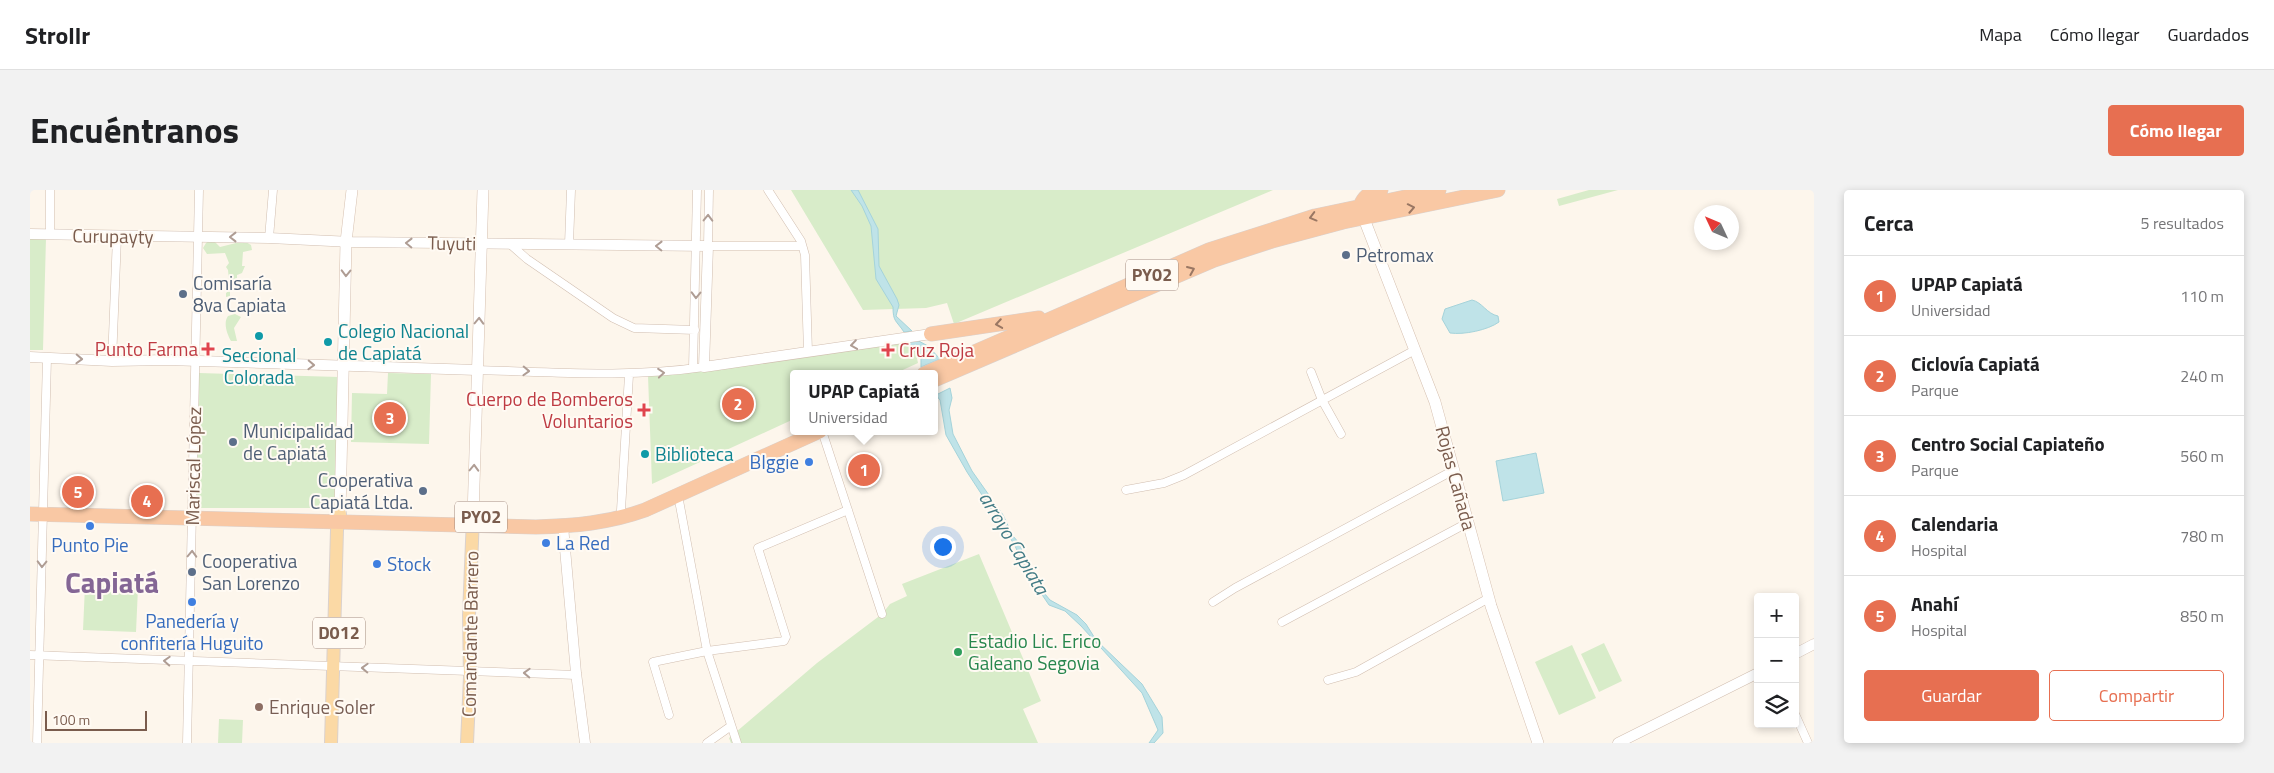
<!DOCTYPE html>
<html lang="es">
<meta charset="utf-8">
<style>
:root{--surface:#fff;--page:#f2f2f2;--text:#202124;--muted:#757577;--line:#e0e0e0;--accent:#e76f51}
body{margin:0;font-family:"Titillium Web",sans-serif;background:var(--page);color:var(--text)}
.controls{position:absolute;right:15px;bottom:15px;display:grid;overflow:hidden;border-radius:5px;box-shadow:0 2px 8px #0003}
.controls button{width:45px;height:45px;display:grid;place-items:center;padding:0;border:0;border-bottom:1px solid var(--line);background:var(--surface);color:var(--text);font:25px sans-serif}
.compass{position:absolute;left:1664px;top:15px;width:45px;height:45px;border-radius:50%;background:var(--surface);box-shadow:0 2px 8px #0003;rotate:314deg}
.scale{position:absolute;left:15px;bottom:12px;width:102px;box-sizing:border-box;padding-left:5px;border:2px solid #7a5c4d;border-top:0;font-size:14px;line-height:18px;white-space:nowrap;color:#7a5c4d;-webkit-text-stroke:4px #fffaf3;paint-order:stroke}
.you{position:absolute;left:912px;top:356px;width:18px;height:18px;margin:-12px;border:4px solid #fff;border-radius:50%;background:#1a73e8;box-shadow:0 0 0 8px #1a73e833}
.badge{display:grid;place-items:center;width:32px;height:32px;border-radius:50%;background:var(--accent);color:#fff;font-size:16px;font-weight:700}
.pin{position:absolute;translate:-50% -50%;border:2px solid #fff;box-shadow:0 1px 5px #0006}
.popup{position:absolute;left:760px;top:180px;width:148px;height:65px;box-sizing:border-box;display:grid;place-content:center;border-radius:5px;background:var(--surface);filter:drop-shadow(0 1px 4px #0005);font-size:16px;white-space:nowrap;color:var(--muted)}
.popup b{font-size:19px;color:var(--text)}
.popup::after{content:'';position:absolute;left:50%;top:100%;margin-left:-10px;border:10px solid transparent;border-top-color:var(--surface)}
.list{margin:0;padding:0;list-style:none}
h2{display:flex;justify-content:space-between;align-items:center;height:65px;margin:0;padding:0 20px;font-size:21px}
h2 small{font-size:16px;font-weight:400;color:var(--muted)}
.list li{display:grid;grid-template-columns:32px 1fr auto;gap:15px;align-items:center;box-sizing:border-box;height:80px;padding:0 20px;border-top:1px solid var(--line)}
.list b{display:block;font-size:19px;white-space:nowrap}
.list p{margin:0;font-size:16px;white-space:nowrap;color:var(--muted)}
.list em{font-size:16px;font-style:normal;color:var(--muted)}
.actions{display:flex;gap:10px;padding:15px 20px}
.actions a{flex:1;padding:11px 0;border:1px solid var(--accent);border-radius:5px;text-align:center;font-size:18px;color:var(--accent)}
.actions .main{background:var(--accent);color:#fff}
.icon{flex:none;width:28px;height:28px;fill:none;stroke:currentColor;stroke-width:2;stroke-linecap:round;stroke-linejoin:round}
.map{position:relative;flex:none;width:1784px;height:553px;overflow:hidden;border-radius:5px}
header{display:flex;align-items:center;gap:30px;box-sizing:border-box;height:70px;padding:0 25px;background:var(--surface);border-bottom:1px solid var(--line)}
header strong{font-size:24px}
nav{display:flex;gap:28px;margin-inline-start:auto;font-size:18px}
.intro{display:flex;align-items:center;justify-content:space-between;box-sizing:border-box;height:120px;padding:0 30px}
h1{margin:0;font-size:35px}
.button{padding:12px 22px;border-radius:5px;background:var(--accent);color:#fff;font-size:18px;font-weight:700}
main{display:flex;gap:30px;padding:0 30px}
aside{flex:1;background:var(--surface);border-radius:5px;box-shadow:0 2px 8px #0003}
.map>svg:first-child{display:block}
.green{fill:#d8ecc9}
.water{fill:#bfe3e8;stroke:#a5d3da}
.lines{fill:none;stroke-linecap:round;stroke-linejoin:round}
.minor-casing{stroke:#d1beb0;stroke-width:9}
.tertiary-casing{stroke:#d1beb0;stroke-width:11}
.secondary-casing{stroke:#d6c0b0;stroke-width:12}
.primary-casing{stroke:#dad1cd;stroke-width:14}
.trunk-casing{stroke:#dad1cd;stroke-width:15}
.minor{stroke:#fff;stroke-width:8}
.tertiary{stroke:#fff;stroke-width:10}
.secondary{stroke:#fff;stroke-width:11}
.primary{stroke:#fbd9a5;stroke-width:12}
.trunk{stroke:#f9c8a4;stroke-width:14}
.oneway{stroke:#9a7763}
.oneway2{stroke:#af9d94}
.service-dot{fill:#5c6f8a;stroke:#fffaf3;stroke-width:2}
.culture-dot{fill:#0f9aa8;stroke:#fffaf3;stroke-width:2}
.health-dot{fill:#e0444e;stroke:#fffaf3;stroke-width:2}
.shop-dot{fill:#3f7fe0;stroke:#fffaf3;stroke-width:2}
.leisure-dot{fill:#2e9e5b;stroke:#fffaf3;stroke-width:2}
.education-dot{fill:#8d6e63;stroke:#fffaf3;stroke-width:2}
.labels{text-anchor:middle;stroke-width:4;stroke-linejoin:round;paint-order:stroke}
.shield{fill:#fffaf3;stroke:#a28b7f;stroke-width:1}
.shield-label{font-size:18px;font-weight:bold;fill:#7a5c4d}
.street-label{font-size:19px;fill:#7a5c4d;stroke:#fffaf3}
.service-label{font-size:19px;fill:#4e5e75;stroke:#fffaf3;text-anchor:start}
.culture-label{font-size:19px;fill:#0d838f;stroke:#fffaf3;text-anchor:start}
.health-label{font-size:19px;fill:#be3a42;stroke:#fffaf3;text-anchor:end}
.shop-label{font-size:19px;fill:#366cbe;stroke:#fffaf3;text-anchor:start}
.leisure-label{font-size:19px;fill:#27864d;stroke:#fffaf3;text-anchor:start}
.education-label{font-size:19px;fill:#785e54;stroke:#fffaf3;text-anchor:start}
.water-label{font-size:20px;font-style:italic;fill:#437c86;stroke:#fffaf3}
.town-label{font-size:29px;font-weight:bold;fill:#846695;stroke:#fffaf3}
</style>
<header>
<strong>Strollr</strong>
<nav><a>Mapa</a><a>Cómo llegar</a><a>Guardados</a></nav>
</header>
<div class="intro"><h1>Encuéntranos</h1><a class="button">Cómo llegar</a></div>
<main>
<div class="map">
<svg width="1784" height="553" viewBox="0 0 1784 553">
<rect width="100%" height="100%" fill="#fdf6ec"/>
<path class="green" d="M761,0h482l-319,134 -7,-21 -21,5 -63,2z
M1559,0h29l-59,16 -2,-7z
M16,48l-3,112h-13v-111z
M182,49l8,8 24,-6 7,4 1,5 -9,2 -1,14h3l-3,7 -5,2v13l-7,4v4l-4,1v-4l4,-3 -2,-20 -2,-3 3,-4 -4,-10 -18,1 -4,-6 3,-5z
M205,124l6,3 -7,11 3,13h-6c-4,-7 -8,-18 -3,-25z
M883,150l5,23 -24,11h-100v45l-142,65 -4,-108z
M169,183l140,4 -4,131h-140z
M358,183l43,1 -2,70 -78,-2 1,-49 35,1z
M949,364l62,147 -18,8 15,34h-307l-2,-5 88,-75 65,-49 8,-10 17,-8 -5,-12z
M55,396l53,2 -2,44 -53,-2z
M1574,453l18,38 -23,11 -18,-38z
M1542,455l24,53 -37,17 -24,-53z
M189,529l24,1 -1,23h-24z"/>
<path class="water" d="M821,0h7l20,39 1,37 18,33 2,6 -3,11 16,15 -8,1c-8,-12 -11,-10 -11,-25l-17,-28 -5,-53 -9,-20z
M1442,110c10,2 15,14 26,16l1,6c-11,8 -35,13 -49,11l-8,-14 3,-10z
M885,149l13,7 12,13 -19,8v-9l-16,-18z
M920,198l2,10 -3,12 4,24 19,37 31,44 10,21 6,7 8,18 18,33 5,6 27,15 9,9 10,16 46,44 20,33 1,16 -9,10h-5l9,-13 -16,-37 -61,-67 -16,-15 -16,-6 -19,-28 -16,-33 -47,-72 -21,-37 -6,-35 -4,-5z
M1506,263l8,40 -41,8 -7,-40z"/>
<g class="lines">
<g class="minor-casing">
<path id="minor" d="M679,0l-1,56h94
M738,0l33,51 4,14 3,97
M20,44v-44
M239,48l4,-48
M480,54l17,15 86,59 21,10 61,2
M539,54l2,-54
M82,171l5,-124
M663,178l4,-178
M447,180c76,2 152,8 227,-3
M1281,182l11,28 19,34
M792,241l60,183
M1096,300l38,-7 20,-8 231,-125
M648,305l29,156 30,92
M591,320l8,-135
M1183,412l22,-14 219,-118
M1252,432l187,-100
M0,465l546,20
M1298,490l28,-8 133,-74
M1765,524l13,29
M639,525l-16,-53 54,-11 77,-10 2,-4 -28,-89 90,-38
M7,553l10,-385
M157,553l12,-553
M677,553l24,-17"/>
</g>
<g class="tertiary-casing">
<path id="tertiary" d="M0,44l239,4 83,4 356,4 -4,121 227,-33
M0,167l82,4 55,-1 310,10
M533,336l13,147 9,70
M1765,464l19,-10
M1588,553l140,-70"/>
</g>
<g class="secondary-casing">
<path id="secondary" d="M1331,21l74,191 56,204 47,137
M310,324l6,-272 6,-52
M443,327l10,-327"/>
</g>
<g class="primary-casing">
<path id="primary" d="M301,553l6,-213 3,-16
M437,553l3,-66 -1,-62 4,-98"/>
</g>
<g class="trunk-casing">
<path id="trunk" d="M1330,16c4,-10 11,-15 21,-16
M901,144l108,-16
M894,184l285,-124 106,-34 124,-26
M904,190l280,-120 58,-19 71,-19 155,-32
M0,324l506,13c38,-1 73,-4 109,-17l175,-79"/>
</g>
<use href="#minor" class="minor"/>
<use href="#tertiary" class="tertiary"/>
<use href="#secondary" class="secondary"/>
<use href="#primary" class="primary"/>
<use href="#trunk" class="trunk"/>
</g>
<defs><path id="oneway-chevron" d="M-2-3.5L2.5 0L-2 3.5" fill="none" stroke-width="1.6" stroke-linecap="round" stroke-linejoin="round" transform="scale(1.25)"/></defs>
<g class="oneway">
<use href="#oneway-chevron" transform="translate(1381 18) rotate(-11)"/>
<use href="#oneway-chevron" transform="translate(1283 27) rotate(165)"/>
<use href="#oneway-chevron" transform="translate(1161 80) rotate(-23)"/>
<use href="#oneway-chevron" transform="translate(969 134) rotate(171)"/>
</g>
<g class="oneway2">
<use href="#oneway-chevron" transform="translate(678 28) rotate(-89)"/>
<use href="#oneway-chevron" transform="translate(203 47) rotate(-180)"/>
<use href="#oneway-chevron" transform="translate(379 53) rotate(-179)"/>
<use href="#oneway-chevron" transform="translate(629 56) rotate(-179)"/>
<use href="#oneway-chevron" transform="translate(316 83) rotate(91)"/>
<use href="#oneway-chevron" transform="translate(666 105) rotate(91)"/>
<use href="#oneway-chevron" transform="translate(449 131) rotate(-88)"/>
<use href="#oneway-chevron" transform="translate(824 155) rotate(172)"/>
<use href="#oneway-chevron" transform="translate(49 169) rotate(2)"/>
<use href="#oneway-chevron" transform="translate(281 175) rotate(2)"/>
<use href="#oneway-chevron" transform="translate(496 181) rotate(2)"/>
<use href="#oneway-chevron" transform="translate(631 183) rotate(-5)"/>
<use href="#oneway-chevron" transform="translate(444 278) rotate(-88)"/>
<use href="#oneway-chevron" transform="translate(162 364) rotate(-88)"/>
<use href="#oneway-chevron" transform="translate(12 374) rotate(91)"/>
<use href="#oneway-chevron" transform="translate(137 471) rotate(-177)"/>
<use href="#oneway-chevron" transform="translate(335 478) rotate(-178)"/>
<use href="#oneway-chevron" transform="translate(497 483) rotate(-178)"/>
</g>
<g class="service-dot">
<circle cx="1316" cy="65" r="5"/>
<circle cx="153" cy="104" r="5"/>
<circle cx="203" cy="252" r="5"/>
<circle cx="393" cy="301" r="5"/>
<circle cx="162" cy="382" r="5"/>
</g>
<g class="culture-dot">
<circle cx="229" cy="146" r="5"/>
<circle cx="298" cy="152" r="5"/>
<circle cx="615" cy="264" r="5"/>
</g>
<g class="health-dot">
<path d="M175.5 151.5h5v5h5v5h-5v5h-5v-5h-5v-5h5z"/>
<path d="M855.5 152.5h5v5h5v5h-5v5h-5v-5h-5v-5h5z"/>
<path d="M611.5 212.5h5v5h5v5h-5v5h-5v-5h-5v-5h5z"/>
</g>
<g class="shop-dot">
<circle cx="779" cy="272" r="5"/>
<circle cx="60" cy="336" r="5"/>
<circle cx="516" cy="353" r="5"/>
<circle cx="347" cy="374" r="5"/>
<circle cx="162" cy="412" r="5"/>
</g>
<circle class="leisure-dot" cx="928" cy="462" r="5"/>
<circle class="education-dot" cx="229" cy="517" r="5"/>
<g class="labels">
<g class="shield">
<rect x="1096" y="69.5" width="52" height="31" rx="4"/>
<rect x="425" y="311.5" width="52" height="31" rx="4"/>
<rect x="283" y="427.5" width="52" height="31" rx="4"/>
</g>
<g class="shield-label">
<text x="1122" y="91">PY02</text>
<text x="451" y="333">PY02</text>
<text x="309" y="449">D012</text>
</g>
<g class="street-label">
<text transform="translate(83 46) rotate(1)" y="7">Curupayty</text>
<text transform="translate(422 53) rotate(1)" y="7">Tuyuti</text>
<text transform="translate(163 276) rotate(-89)" y="7">Mariscal López</text>
<text transform="translate(1426 288) rotate(75)" y="7">Rojas Cañada</text>
<text transform="translate(440 444) rotate(-89)" y="7">Comandante Barrero</text>
</g>
<g class="service-label">
<text x="1326" y="72">Petromax</text>
<text x="163" y="100">Comisaría<tspan x="163" dy="22">8va Capiata</tspan></text>
<text x="213" y="248">Municipalidad<tspan x="213" dy="22">de Capiatá</tspan></text>
<text x="383" y="297" text-anchor="end">Cooperativa<tspan x="383" dy="22">Capiatá Ltda.</tspan></text>
<text x="172" y="378">Cooperativa<tspan x="172" dy="22">San Lorenzo</tspan></text>
</g>
<g class="culture-label">
<text x="308" y="148">Colegio Nacional<tspan x="308" dy="22">de Capiatá</tspan></text>
<text x="229" y="172" text-anchor="middle">Seccional<tspan x="229" dy="22">Colorada</tspan></text>
<text x="625" y="271">Biblioteca</text>
</g>
<g class="health-label">
<text x="168" y="166">Punto Farma</text>
<text x="869" y="167" text-anchor="start">Cruz Roja</text>
<text x="603" y="216">Cuerpo de Bomberos<tspan x="603" dy="22">Voluntarios</tspan></text>
</g>
<g class="shop-label">
<text x="769" y="279" text-anchor="end">BIggie</text>
<text x="526" y="360">La Red</text>
<text x="60" y="362" text-anchor="middle">Punto Pie</text>
<text x="357" y="381">Stock</text>
<text x="162" y="438" text-anchor="middle">Panedería y<tspan x="162" dy="22">confitería Huguito</tspan></text>
</g>
<g class="leisure-label">
<text x="938" y="458">Estadio Lic. Erico<tspan x="938" dy="22">Galeano Segovia</tspan></text>
</g>
<g class="education-label">
<text x="239" y="524">Enrique Soler</text>
</g>
<g class="water-label">
<text transform="translate(984 353) rotate(59)" y="7">arroyo Capiata</text>
</g>
<g class="town-label">
<text x="82" y="403">Capiatá</text>
</g>
</g>
</svg>
<div class="controls">
<button>+</button>
<button>−</button>
<button><svg class="icon" aria-label="layers" viewBox="0 0 24 24"><path d="M12 4l9 5-9 5-9-5zM3 14l9 5 9-5"/></svg></button>
</div>
<svg class="compass" viewBox="-18 -18 36 36"><path d="M0-13l5 13h-10z" fill="#e53935"/><path d="M0 13l5-13h-10z" fill="#757577"/></svg>
<div class="scale">100 m</div>
<div class="you"></div>
<div class="pin badge" style="left:834px;top:280px">1</div>
<div class="popup"><b>UPAP Capiatá</b>Universidad</div>
<div class="pin badge" style="left:708px;top:214px">2</div>
<div class="pin badge" style="left:360px;top:228px">3</div>
<div class="pin badge" style="left:117px;top:311px">4</div>
<div class="pin badge" style="left:48px;top:302px">5</div>
</div>
<aside>
<h2>Cerca<small>5 resultados</small></h2>
<ul class="list">
<li><span class="badge">1</span><div><b>UPAP Capiatá</b><p>Universidad</p></div><em>110 m</em></li>
<li><span class="badge">2</span><div><b>Ciclovía Capiatá</b><p>Parque</p></div><em>240 m</em></li>
<li><span class="badge">3</span><div><b>Centro Social Capiateño</b><p>Parque</p></div><em>560 m</em></li>
<li><span class="badge">4</span><div><b>Calendaria</b><p>Hospital</p></div><em>780 m</em></li>
<li><span class="badge">5</span><div><b>Anahí</b><p>Hospital</p></div><em>850 m</em></li>
</ul>
<div class="actions"><a class="main">Guardar</a><a>Compartir</a></div>
</aside>
</main>
